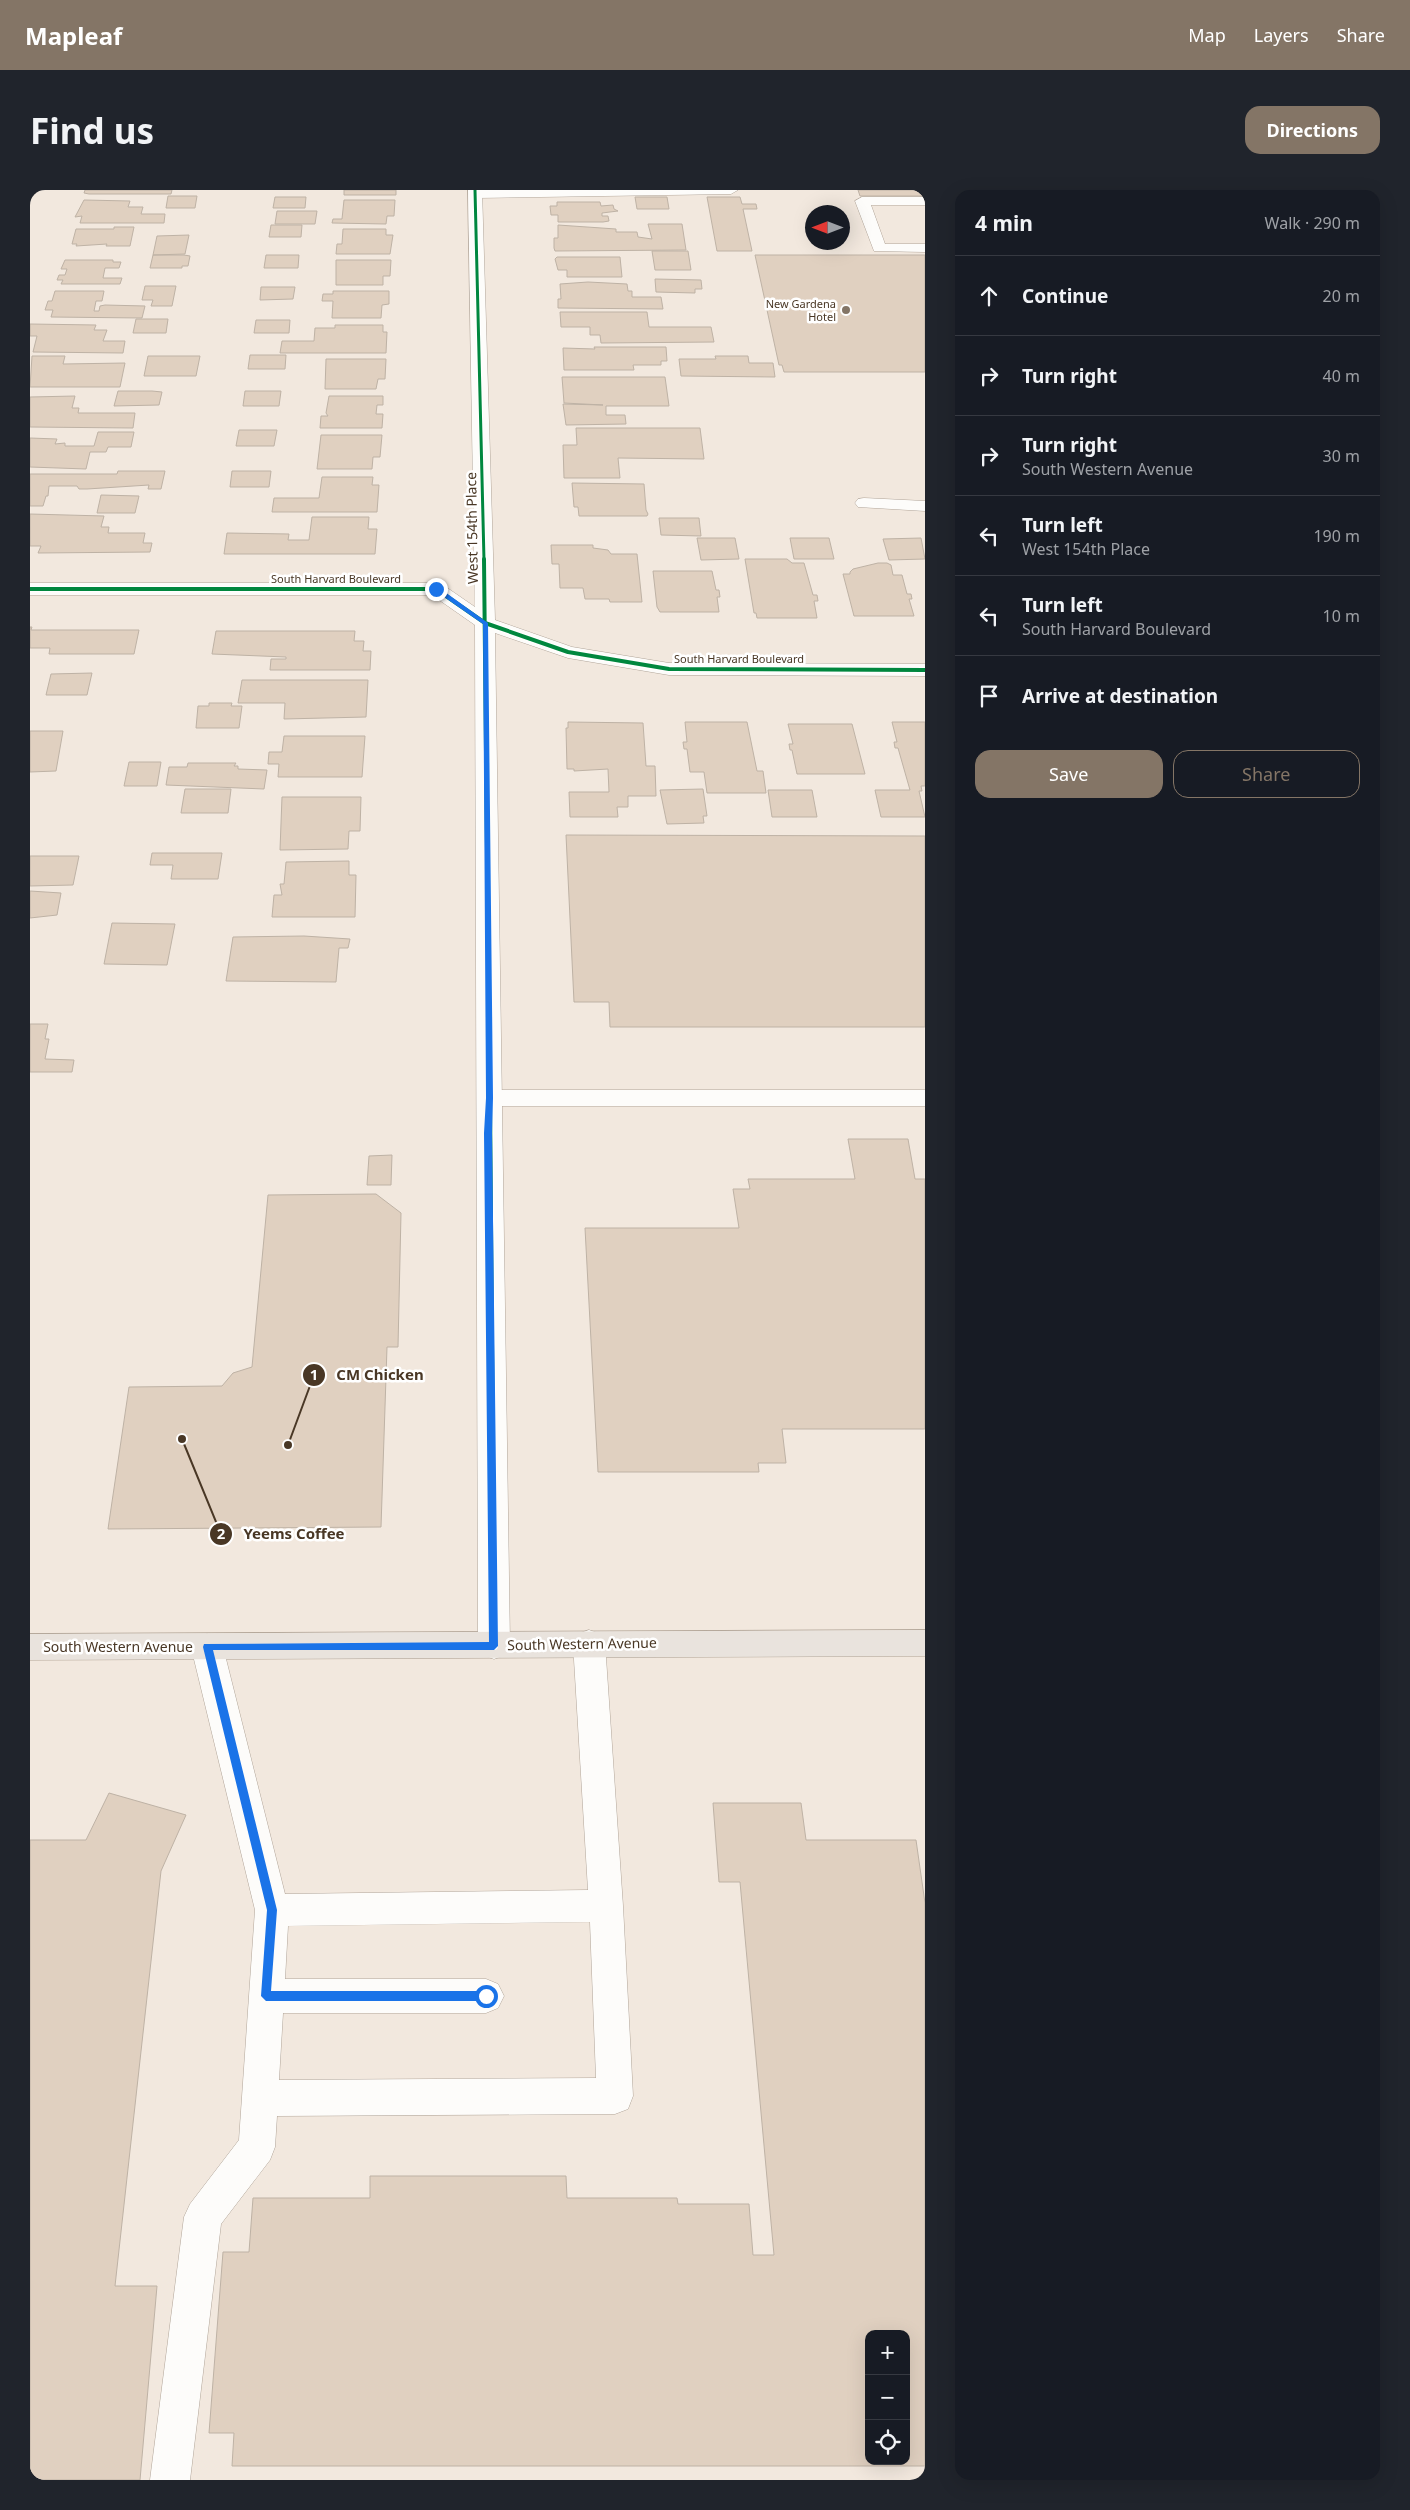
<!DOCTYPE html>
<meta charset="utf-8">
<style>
:root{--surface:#171b24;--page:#20242c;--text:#f1f3f6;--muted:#9ea1a6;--line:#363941;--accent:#847566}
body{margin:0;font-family:"Noto Sans",sans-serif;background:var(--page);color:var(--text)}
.controls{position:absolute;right:15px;bottom:15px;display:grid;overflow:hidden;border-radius:10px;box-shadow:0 5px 20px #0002}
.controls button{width:45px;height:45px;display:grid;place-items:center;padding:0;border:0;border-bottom:1px solid var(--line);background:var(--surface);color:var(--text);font:25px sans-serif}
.compass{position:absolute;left:775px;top:15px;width:45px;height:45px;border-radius:50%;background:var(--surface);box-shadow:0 5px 20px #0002;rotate:270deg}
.stop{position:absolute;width:15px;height:15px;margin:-11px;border:4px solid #1a73e8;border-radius:50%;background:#fff}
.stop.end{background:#1a73e8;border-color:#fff;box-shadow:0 1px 5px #0008}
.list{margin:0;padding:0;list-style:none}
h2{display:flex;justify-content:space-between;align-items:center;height:65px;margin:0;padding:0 20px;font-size:21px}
h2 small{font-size:16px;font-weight:400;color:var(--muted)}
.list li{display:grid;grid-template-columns:32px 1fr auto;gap:15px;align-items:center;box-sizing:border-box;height:80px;padding:0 20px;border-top:1px solid var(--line)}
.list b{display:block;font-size:19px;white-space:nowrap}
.list p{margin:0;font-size:16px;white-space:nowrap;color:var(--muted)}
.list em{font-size:16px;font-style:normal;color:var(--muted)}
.actions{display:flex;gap:10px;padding:15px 20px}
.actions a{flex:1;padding:11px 0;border:1px solid var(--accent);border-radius:15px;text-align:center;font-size:18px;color:var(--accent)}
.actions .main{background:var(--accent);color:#fff}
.icon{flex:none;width:28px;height:28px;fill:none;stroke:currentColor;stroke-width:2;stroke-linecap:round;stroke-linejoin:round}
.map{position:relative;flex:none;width:895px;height:2290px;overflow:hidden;border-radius:15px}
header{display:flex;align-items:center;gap:30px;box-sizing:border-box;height:70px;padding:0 25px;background:var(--accent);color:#fff}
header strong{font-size:24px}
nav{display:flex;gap:28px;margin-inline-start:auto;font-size:18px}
.intro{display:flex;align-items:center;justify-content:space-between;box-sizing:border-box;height:120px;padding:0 30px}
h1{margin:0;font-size:35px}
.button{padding:12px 22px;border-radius:15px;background:var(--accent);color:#fff;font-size:18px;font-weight:700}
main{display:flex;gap:30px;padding:0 30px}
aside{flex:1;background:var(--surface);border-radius:15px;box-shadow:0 5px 20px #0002}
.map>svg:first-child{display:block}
.building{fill:#e0d0c0;stroke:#beb2a5;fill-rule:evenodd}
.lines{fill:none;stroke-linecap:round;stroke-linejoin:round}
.lane-casing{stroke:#b1a599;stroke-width:1}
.street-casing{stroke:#b1a599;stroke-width:1}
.primary-casing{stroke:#b0a395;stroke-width:1}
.lane{fill:#fdfcfa;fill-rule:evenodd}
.street{fill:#fdfcfa;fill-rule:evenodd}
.primary{fill:#e9e3dd;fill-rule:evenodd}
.cycleway-far2-casing{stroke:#fff;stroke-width:5}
.cycleway-far1-casing{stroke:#fff;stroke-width:6}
.cycleway-casing{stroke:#fff;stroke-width:8}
.cycleway-far2{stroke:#00873e;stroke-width:3}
.cycleway-far1{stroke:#00873e;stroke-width:4}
.cycleway{stroke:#00873e;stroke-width:5}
.route{fill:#1a73e8}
.poi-dot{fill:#847566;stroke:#fff;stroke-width:2}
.labels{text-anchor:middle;stroke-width:5;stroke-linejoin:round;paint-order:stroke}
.far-poi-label{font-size:11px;fill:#493725;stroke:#fff;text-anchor:end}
.far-street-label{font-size:11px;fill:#493725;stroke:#fff}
.street-label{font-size:14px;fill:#493725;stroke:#fff}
.leader{fill:none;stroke:#493725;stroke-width:2}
.callout-dot{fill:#493725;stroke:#fff;stroke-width:2}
.mark-label{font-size:15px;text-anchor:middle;font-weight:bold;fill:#fff}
.callout-label{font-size:15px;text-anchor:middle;font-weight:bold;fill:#493725;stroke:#fff;stroke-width:5;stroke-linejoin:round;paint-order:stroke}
</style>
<header>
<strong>Mapleaf</strong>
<nav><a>Map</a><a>Layers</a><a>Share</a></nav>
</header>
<div class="intro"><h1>Find us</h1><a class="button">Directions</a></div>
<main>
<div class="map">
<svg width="895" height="2290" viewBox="0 0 895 2290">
<rect width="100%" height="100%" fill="#f2e8de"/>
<path class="building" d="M55,0h87l-1,4h-82l-5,-1z
M314,0h52v5h-52z
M828,0h62l2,6h-62z
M138,6h29l-2,12h-29z
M245,7h31l-1,11h-32z
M605,7h32l2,12h-32z
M677,7h33l2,7h14l1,5h-14l9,42h-35z
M54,10l46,1 -2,6h15l-2,7h24l-1,9h-84l2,-7 -7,1z
M314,10h51l-1,16h-7l-1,8 -54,-1 1,-4h9z
M527,12h43l1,4 12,-1 1,4 4,2 -16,2v3h6l1,5 -6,1h-45v-7h-7l-1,-9h7z
M247,21h40l-2,13h-40z
M618,34h34l4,26 -131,1 -1,-3v-10h4v-13l58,4v3h21l1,5 14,2z
M241,35h31l-1,12h-32z
M84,37h20l-4,19h-24l1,-2 -31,2 1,-2h-5l4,-15h38z
M313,39h43v6h7l-3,19h-54l1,-10h5z
M159,45l-4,19 -32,1 4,-19z
M622,61h36l3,19h-36z
M123,65h31l6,1 -2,10h-6v2h-32z
M236,65h33l-1,13h-34z
M725,65h170v117h-141l-2,-7h-3z
M527,67h63l2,20h-55v-7h-9l-3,-11z
M35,70h48v2h8l-2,6h-14l-2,10h19l-2,6h-59l2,-4h-6l2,-5h6l2,-6h-6z
M306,70h55l-1,16h-7v9h-47z
M625,89l46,1 1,9h-7v4l-39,-1z
M558,92l39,2 1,7h4v6h29l2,12 -105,-1v-9h3l-1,-15z
M115,96h31l-4,20h-21l2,-6h-11z
M231,97h34l-2,12 -33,1z
M25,101h49l-2,10h-6l-2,10h5l1,-5 5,-1 40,1 -3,12 -91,-1 2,-7h-8l3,-9h4z
M303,101h56v13l-7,1 -1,13h-49l1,-17h-11l1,-7h10z
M530,122h87l2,15h62l3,15 -113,1 -1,-8h-10v-8h-29z
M106,129h32l-2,14h-33z
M226,130h34l-1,13h-35z
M0,134l66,1 -2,5h13l-4,11h22l-2,12 -90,-1 4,-16h-7z
M305,135h48v7h4l-1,21h-106l2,-12h32l1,-13h20z
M564,157h72l1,14h-6v4h-28l1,5h-70l-1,-22 32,1z
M220,165h36l-1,14h-37z
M2,166h33l-2,8 62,-1 -5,24h-90z
M118,166h52l-4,20h-52z
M685,166h33l1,7h24l2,14 -94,-1 -2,-17h37z
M296,169h60l-1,20h-7l-2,10h-51z
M532,187h103l4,29h-63v9h19l1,9 -60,1 -3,-21 40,1 -39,-2z
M88,201h34l10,1 -3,13 -45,1z
M215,201h36l-2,15h-36z
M45,206l-3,12h7l-1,5h57l-2,15 -103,-1v-30z
M299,206h54v9h-6l-1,9h7l-1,14h-62l1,-12h7l-2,-3z
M546,238h124l4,31 -86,-1 2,20h-56l-1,-33h14z
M209,240h38l-3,16h-38z
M68,242h36l-3,15h-23l-2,5h-16l-4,17 -56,-2v-29l27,1 -2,5 10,-1v3h29z
M291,245h61l-2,22h-7l-1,12h-55z
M88,281h47l-4,18h-13l1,-4 -62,4h-8l-2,-3h-28l-1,10h-2l-3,10h-13v-32h87z
M202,281h39l-2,16h-39z
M292,287h51l-1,8h7l-2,27h-105l2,-14h45z
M542,293l72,1 2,26 2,4 -1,2h-68l-1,-9h-4z
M71,305l38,1 -4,17h-38z
M0,324l74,2 -3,11h8l-1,6h37l-2,10h9l-2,9 -112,1 3,-7h-11z
M282,327h57l-1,12h9l-2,25h-151l3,-21 62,1 -1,6h21z
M629,328h40l2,18 -40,-1z
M667,348h38l4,21 -38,1z
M760,348h39l5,21h-40z
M891,348l4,21 -36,1 -6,-21z
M521,355h42v3l15,2 3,4h26l5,48h-32l-1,-3h-24l-2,-11h-23l-1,-24h-7z
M715,369h42l5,4h12l9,32h4l1,6h-4l3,17h-60l-1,-5h-2z
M848,373h9l4,2 2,10h9l5,19h4l1,5h-3l5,17h-60l-11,-42h7v-2l3,-3z
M623,381h59l4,19h3l1,7h-3l2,15h-59l-3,-5z
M0,437h2l-1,3h108l-5,24h-85l1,-6h-20z
M186,441h139l-1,10h10l-1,10h8l-1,19h-100l1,-11h15v-2l-74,-3z
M62,483l-5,22h-41l5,-21z
M212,490h126l-2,37 -82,2 1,-16h-47z
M179,513h23l-1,3h11l-3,22h-43l2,-22h11z
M538,532l75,1 3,43h9l1,30h-28v11h-11l1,10h-48l-1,-25h40l-1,-23 -34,2v-2h-7l-1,-41h2z
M655,532h62l10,49h6l3,22h-59l-3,-21h-14l-3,-23h-3l-1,-7h4z
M862,532h33v64h-4l1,5h-3l6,26h-44l-6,-27h35l-12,-42h-3l-1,-6h3z
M758,534h64l13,50h-68l-5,-24h-2l-1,-6h4z
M0,541h33l-7,40 -26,1z
M254,546h81l-3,41h-84l1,-13h-11l1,-12h13z
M99,572h32l-4,24h-33z
M158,573h48l-2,3h4v3l29,1 -3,19 -98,-4 3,-18h18z
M155,599h46l-3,24h-47z
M673,599l4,27h-4l1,7 -37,1 -7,-34z
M738,600h44l5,27h-45z
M252,607h79l-1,34h-11l-1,18 -68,1z
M536,645l359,1v191h-315l-1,-25h-35z
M122,663h70l-4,26h-47l2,-14h-23z
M0,666h49l-6,29 -43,1z
M319,671v14h7l-1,42h-83l2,-22h8l-2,-11h4l2,-22z
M0,701l31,2 -4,22 -27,3z
M82,733l63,1 -8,41 -63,-1z
M274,746l46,3 -2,9h-9l-3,34 -110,-1 7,-44z
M0,834h18l-3,15h4l-4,20 29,1 -2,12h-42z
M818,949h60l7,40h10v250h-143l4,34h-28l1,9h-161l-13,-244h154l-6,-39h17l-2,-10h107z
M362,965l-1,30h-24l2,-29z
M346,1004l25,19 -3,134h-11l-6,180 -273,2 21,-142 93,-1 11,-13 19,-6 16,-172z
M79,1603l77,22 -25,56 -46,415h42l-17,194h-110v-640h56z
M683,1613h88l5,37h110l9,63v563h-693l2,-33h-25l14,-181h26l4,-54h117v-22h196l1,22h110l1,6h71l4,51h21l-34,-373h-21zM839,2144h37v127h-37z"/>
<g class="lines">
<g class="lane-casing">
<path id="lane" d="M445,0h263l-7,4 -255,4 -7,-4z
M832,7h63v8h-54l14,39h40v8l-51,-1 -19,-50z
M834,308l61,3v10l-67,-4 -3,-4 3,-4z
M460,900h435v16h-435l-9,-2 -3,-6 3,-6z
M559,1440l11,4 5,9 18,263 10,190 -5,13 -13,5 -338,2 -2,31 -5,13 -49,64 -31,256h-40l34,-263 6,-13 49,-64 16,-230 -64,-263 5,-9 11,-4 11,4 5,9 62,247 303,-4 -15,-247 5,-9zM560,1732l6,156 -317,2 4,-67h203l12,-5 6,-12 -6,-12 -12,-5h-201l3,-53z"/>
</g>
<g class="street-casing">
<path id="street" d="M438,0h14l13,430 77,27 97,16 256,1v12l-256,-1 -101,-17 -73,-25 15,1013 -5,9 -11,4 -11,-4 -5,-9 -3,-1021 -43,-30h-402v-12h406l7,2 32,22z"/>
</g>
<g class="primary-casing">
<path id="primary" d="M895,1440v26l-895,4v-26z"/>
</g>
<use href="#lane" class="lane"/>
<use href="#street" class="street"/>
<use href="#primary" class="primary"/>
<g class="cycleway-far2-casing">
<path id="cycleway-far2" d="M445,0l9,370"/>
</g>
<g class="cycleway-far1-casing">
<path id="cycleway-far1" d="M454,369l5,482
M0,399h406l49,34 83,29 101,17 256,1"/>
</g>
<g class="cycleway-casing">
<path id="cycleway" d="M459,849l5,607"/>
</g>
<use href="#cycleway-far2" class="cycleway-far2"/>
<use href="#cycleway-far1" class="cycleway-far1"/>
<use href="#cycleway" class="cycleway"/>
</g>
<path class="route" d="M404,397h4l50,36 5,475 -1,35 6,513 -4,4h-281l64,260 -6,81h215l5,5 -5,5h-220l-5,-5 6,-86 -64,-263 1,-3 285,-2 -5,-509 2,-35 -3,-474 -49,-34z"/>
<circle class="poi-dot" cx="816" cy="120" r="5"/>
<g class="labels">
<g class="far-poi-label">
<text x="806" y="118">New Gardena<tspan x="806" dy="13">Hotel</tspan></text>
</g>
<g class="far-street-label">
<text x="306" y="393">South Harvard Boulevard</text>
<text x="709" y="473">South Harvard Boulevard</text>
</g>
<g class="street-label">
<text transform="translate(442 338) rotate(-91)" y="5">West 154th Place</text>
<text transform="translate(552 1454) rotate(-1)" y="5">South Western Avenue</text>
<text x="88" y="1462">South Western Avenue</text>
</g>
</g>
<path class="leader" d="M258 1255L284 1185M152 1249L191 1344"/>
<g class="callout-dot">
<circle cx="258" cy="1255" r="5"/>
<circle cx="152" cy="1249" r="5"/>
<circle cx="284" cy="1185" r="12"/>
<circle cx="191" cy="1344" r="12"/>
</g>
<g class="mark-label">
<text x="284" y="1190">1</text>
<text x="191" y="1349">2</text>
</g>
<g class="callout-label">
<text x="350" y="1190">CM Chicken</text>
<text x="264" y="1349">Yeems Coffee</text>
</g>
</svg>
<div class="controls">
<button>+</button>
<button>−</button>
<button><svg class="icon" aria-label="locate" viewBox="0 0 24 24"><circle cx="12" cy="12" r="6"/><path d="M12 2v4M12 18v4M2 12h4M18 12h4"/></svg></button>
</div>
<svg class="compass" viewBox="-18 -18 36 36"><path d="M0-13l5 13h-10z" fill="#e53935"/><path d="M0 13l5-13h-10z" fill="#9ea1a6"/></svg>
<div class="stop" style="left:456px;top:1806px"></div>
<div class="stop end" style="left:406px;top:399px"></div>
</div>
<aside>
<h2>4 min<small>Walk · 290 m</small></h2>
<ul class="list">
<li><svg class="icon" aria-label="ahead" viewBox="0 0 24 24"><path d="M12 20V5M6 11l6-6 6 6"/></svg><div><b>Continue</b></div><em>20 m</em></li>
<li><svg class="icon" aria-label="right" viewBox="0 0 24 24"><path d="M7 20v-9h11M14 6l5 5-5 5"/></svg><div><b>Turn right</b></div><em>40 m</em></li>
<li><svg class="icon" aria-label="right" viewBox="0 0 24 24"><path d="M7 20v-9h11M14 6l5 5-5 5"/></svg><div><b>Turn right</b><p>South Western Avenue</p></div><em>30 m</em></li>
<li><svg class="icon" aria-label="left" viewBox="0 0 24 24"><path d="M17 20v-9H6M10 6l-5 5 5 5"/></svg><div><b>Turn left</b><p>West 154th Place</p></div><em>190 m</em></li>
<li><svg class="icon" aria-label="left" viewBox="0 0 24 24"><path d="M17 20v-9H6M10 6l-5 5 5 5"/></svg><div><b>Turn left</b><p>South Harvard Boulevard</p></div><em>10 m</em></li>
<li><svg class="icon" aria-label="arrive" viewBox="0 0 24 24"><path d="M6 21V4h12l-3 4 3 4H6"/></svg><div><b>Arrive at destination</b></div></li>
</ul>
<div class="actions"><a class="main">Save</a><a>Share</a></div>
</aside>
</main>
